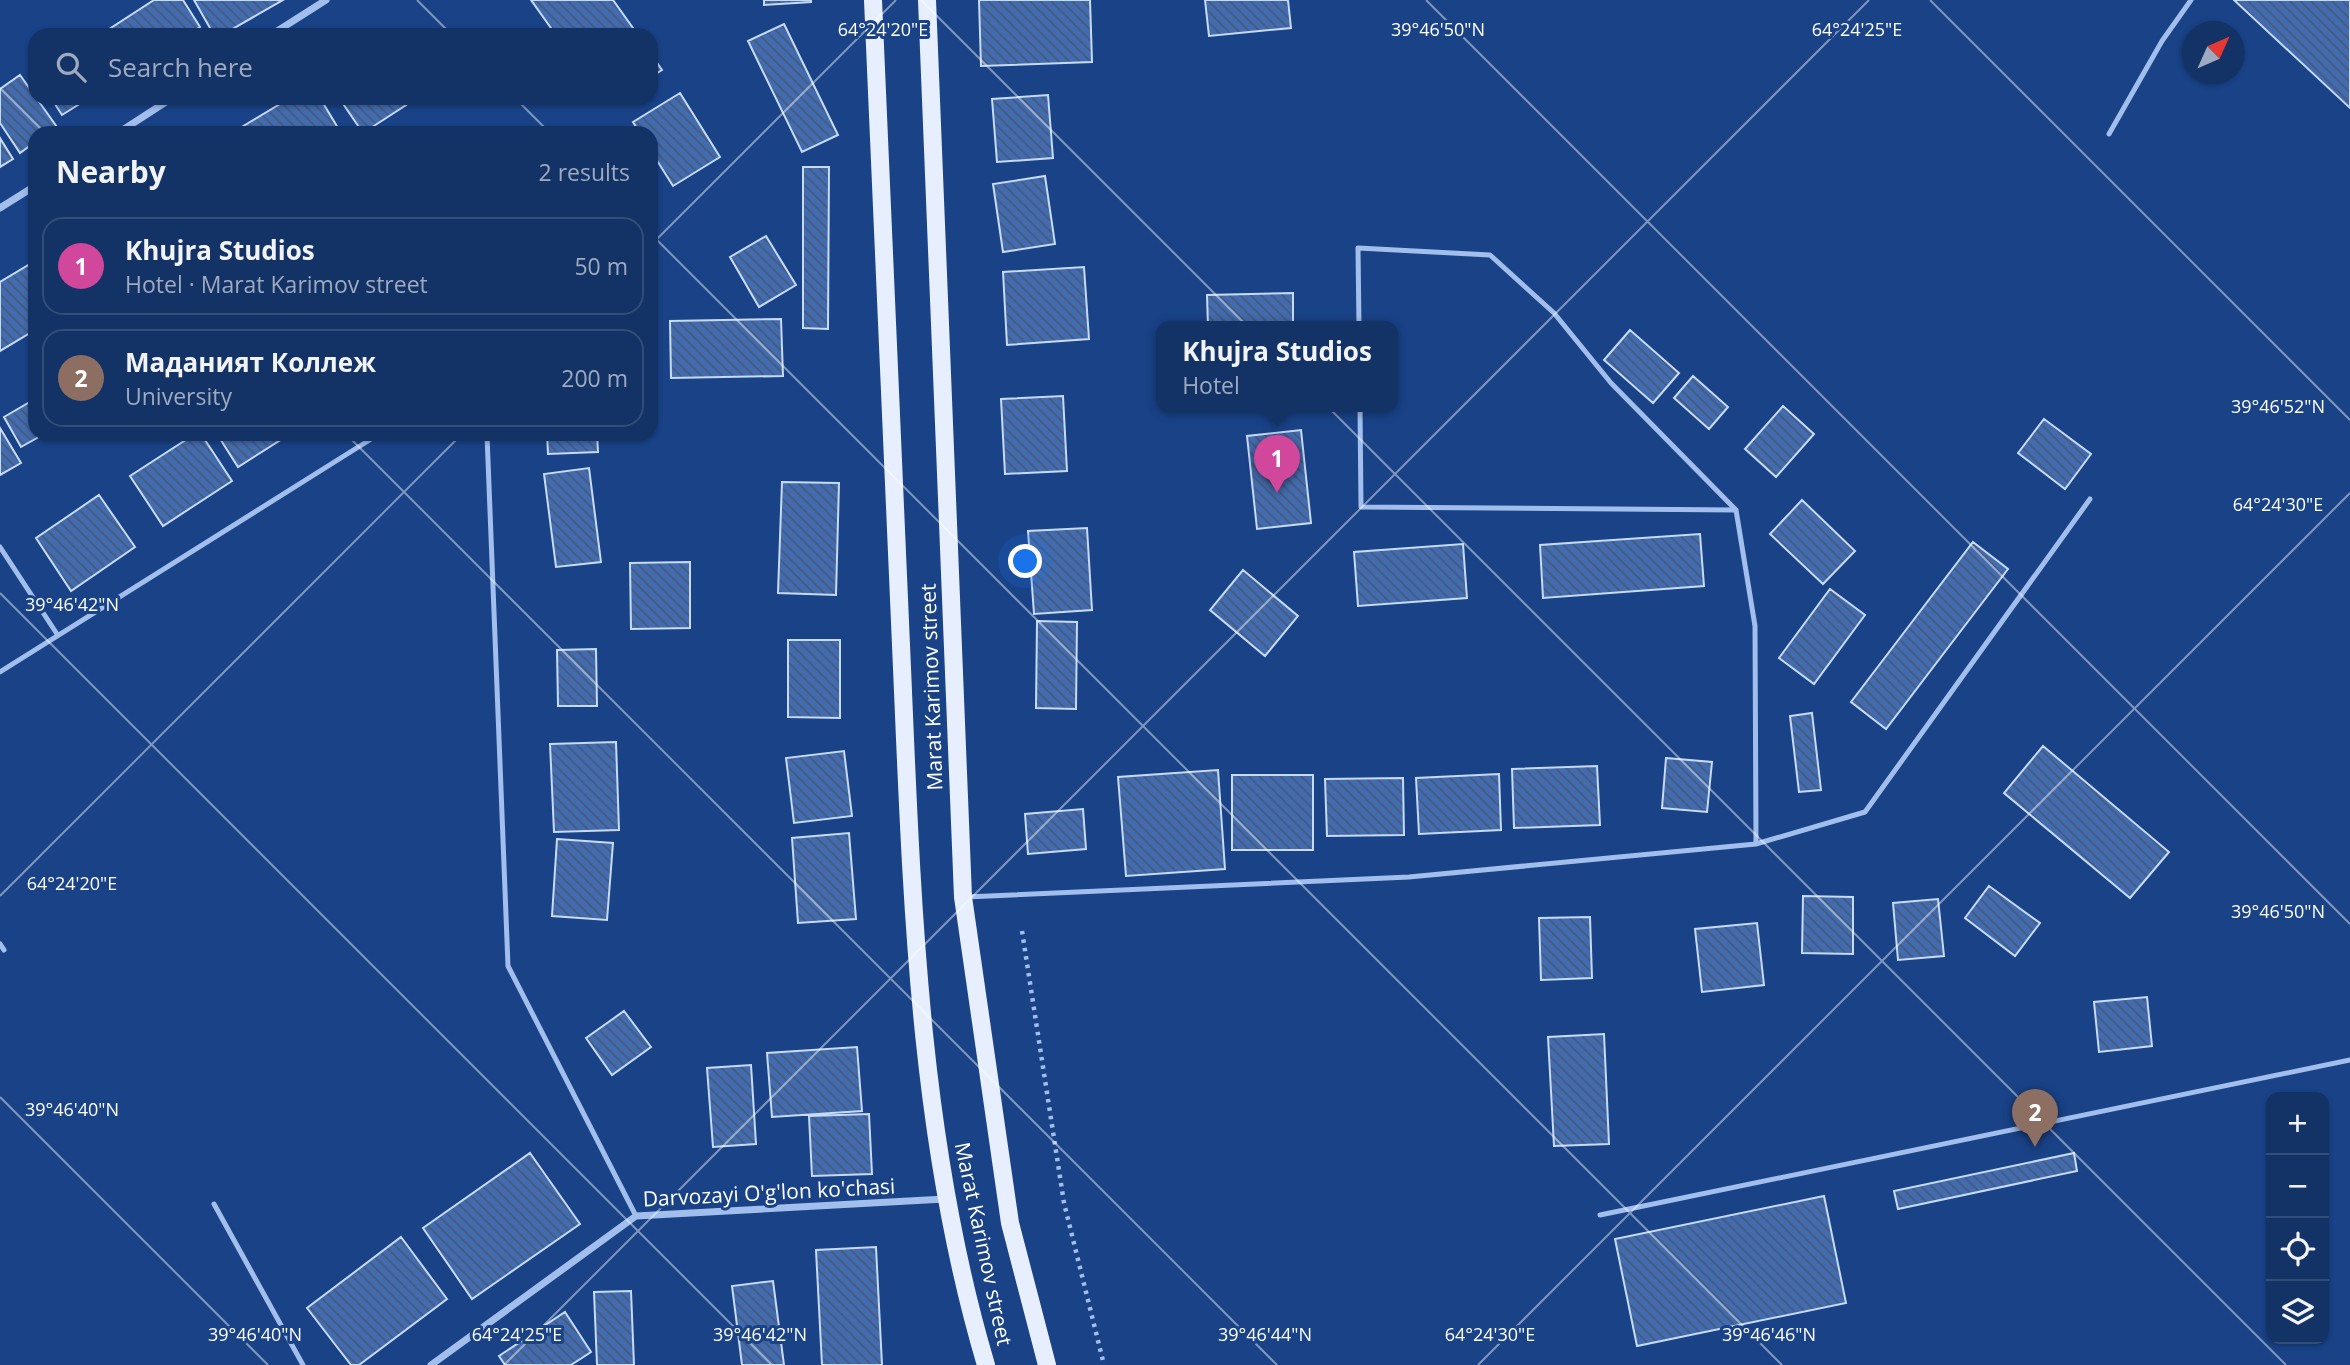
<!DOCTYPE html>
<meta charset="utf-8">
<style>
:root{--surface:#133265;--page:#1c3a6b;--text:#f1f3f6;--muted:#9daabf;--line:#324d79;--accent:#d6ab8b}
body{margin:0;font-family:"Open Sans",sans-serif;background:var(--page);color:var(--text)}
.controls{position:absolute;right:21px;bottom:21px;display:grid;overflow:hidden;border-radius:14px;box-shadow:0 2px 5px #0004}
.controls button{width:63px;height:63px;display:grid;place-items:center;padding:0;border:0;border-bottom:2px solid var(--line);background:var(--surface);color:var(--text);font:35px sans-serif}
.compass{position:absolute;left:2182px;top:21px;width:63px;height:63px;border-radius:50%;background:var(--surface);box-shadow:0 2px 5px #0004;rotate:45deg}
.you{position:absolute;left:1026px;top:562px;width:24px;height:24px;margin:-18px;border:5px solid #fff;border-radius:50%;background:#1a73e8;box-shadow:0 0 0 10px #1a73e833}
.badge{display:grid;place-items:center;width:46px;height:46px;border-radius:50%;background:var(--accent);color:#fff;font-size:23px;font-weight:700}
.pin{position:absolute;translate:-50% -58px;filter:drop-shadow(0 2px 4px #0008)}
.pin::after{content:'';position:absolute;top:37px;width:24px;height:21px;background:inherit;clip-path:polygon(0 0,100% 0,50% 100%)}
.popup{position:absolute;left:1156px;top:321px;width:242px;height:91px;box-sizing:border-box;display:grid;place-content:center;border-radius:14px;background:var(--surface);filter:drop-shadow(0 2px 5px #0005);font-size:23px;white-space:nowrap;color:var(--muted)}
.popup b{font-size:26px;color:var(--text)}
.popup::after{content:'';position:absolute;left:50%;top:100%;margin-left:-14px;border:14px solid transparent;border-top-color:var(--surface)}
.list{margin:0;padding:0;list-style:none}
h2{display:flex;justify-content:space-between;align-items:center;height:91px;margin:0;padding:0 28px;font-size:30px}
h2 small{font-size:23px;font-weight:400;color:var(--muted)}
.list li{display:grid;grid-template-columns:46px 1fr auto;gap:21px;align-items:center;box-sizing:border-box;height:98px;margin:0 14px 14px;padding:0 14px;border:2px solid var(--line);border-radius:21px}
.list b{display:block;font-size:26px;white-space:nowrap}
.list p{margin:0;font-size:23px;white-space:nowrap;color:var(--muted)}
.list em{font-size:23px;font-style:normal;color:var(--muted)}
.icon{flex:none;width:38px;height:38px;fill:none;stroke:currentColor;stroke-width:2;stroke-linecap:round;stroke-linejoin:round}
.map{position:relative;flex:none;width:2350px;height:1365px;overflow:hidden}
.search{position:absolute;background:var(--surface);box-shadow:0 2px 5px #0004;left:28px;top:28px;width:630px;height:77px;display:flex;align-items:center;gap:18px;box-sizing:border-box;padding:0 24px;border-radius:21px;color:var(--muted);font-size:26px}
.panel{position:absolute;background:var(--surface);box-shadow:0 2px 5px #0004;left:28px;top:126px;width:630px;height:315px;border-radius:21px}
.map>svg:first-child{display:block}
.building{fill:url(#building-back-hatch);stroke:#c6daf9;stroke-width:2}
.lines{fill:none;stroke-linecap:round;stroke-linejoin:round}
.path{stroke:#a1beed;stroke-width:4.5;stroke-dasharray:3.5 5;stroke-linecap:butt}
.service{stroke:#a1beed;stroke-width:5}
.minor{stroke:#a1beed;stroke-width:7}
.primary{stroke:#e7efff;stroke-width:18}
.ticks{fill:none;stroke:#fff;stroke-width:2;stroke-opacity:0.45}
.labels{text-anchor:middle;stroke-width:6;stroke-linejoin:round;paint-order:stroke}
.street-label{font-size:21px;fill:#fff;stroke:#194287}
.ticks-label{font-size:18px;text-anchor:middle;fill:#fff;stroke:#194287;stroke-width:6;stroke-linejoin:round;paint-order:stroke}
</style>
<div class="map">
<svg width="2350" height="1365" viewBox="0 0 2350 1365">
<defs>
<pattern id="building-back-hatch" width="6" height="6" patternUnits="userSpaceOnUse" patternTransform="scale(1.75)"><rect width="6" height="6" fill="#426cb1"/><path d="M-1 5l2 2M0 0l6 6M5-1l2 2" fill="none" stroke="#485974"/></pattern>
</defs>
<rect width="100%" height="100%" fill="#194287"/>
<path class="building" d="M154,0h29l17,27 -13,8h-87z
M194,0h89l-61,35h-8z
M531,0h82l25,35h-82z
M764,0h47v2l-47,3z
M979,0h111l2,62 -111,4z
M1205,0h83l3,28 -82,8z
M2234,0h116v108z
M784,24l54,111 -36,17 -54,-111z
M651,54l11,16 -11,7z
M20,75l37,52 -8,6h-14v9l-15,11 -20,-30v-34z
M680,93l40,64 -47,29 -22,-35v-18h-11l-7,-11z
M1048,95l5,63 -56,4 -5,-63z
M51,98h38l-27,17z
M290,98h30l21,35h-98l-3,-5z
M339,98h78l-54,35z
M0,138l13,21 -13,8z
M803,167h26l-1,162 -25,-1z
M1045,176l10,68 -52,8 -10,-68z
M766,236l30,49 -37,22 -29,-50z
M35,261v69l-35,21v-69z
M1084,267l5,72 -82,6 -4,-73z
M1293,293v34h-85l-1,-32z
M781,319l2,57 -112,2 -1,-57z
M1630,330l49,43 -26,30 -49,-43z
M1693,376l35,31 -19,22 -35,-31z
M1063,396l4,75 -62,3 -4,-75z
M35,399v35h9l-23,13 -17,-30z
M1783,406l31,28 -38,43 -31,-28z
M2044,419l47,35 -26,35 -47,-36z
M0,428l21,35 -21,12z
M1301,430l10,93 -54,6 -10,-93z
M195,434h6l31,47 -69,45 -33,-50z
M217,434h73l-52,33z
M547,434h50l1,18 -50,2z
M589,468l12,94 -45,5 -12,-93z
M782,482l57,1 -3,112 -58,-2z
M99,495l36,52 -64,44 -35,-53z
M1802,500l53,51 -32,33 -53,-50z
M1087,528l5,82 -58,4 -6,-83z
M1700,534l4,52 -161,12 -3,-53z
M1973,542l35,27 -122,160 -35,-27z
M1463,544l4,54 -109,8 -4,-54z
M690,562v66l-59,1 -1,-66z
M1243,570l55,46 -33,40 -55,-46z
M1830,589l35,26 -51,69 -35,-26z
M1037,621l40,1 -1,87 -40,-1z
M788,640h52v78l-52,-1z
M596,649l1,57h-39l-1,-56z
M1812,713l9,77 -22,2 -9,-76z
M616,742l3,88 -65,2 -4,-88z
M2043,746l126,106 -39,46 -126,-105z
M844,751l8,65 -58,7 -8,-65z
M1666,758l46,4 -5,50 -45,-4z
M1597,766l3,59 -86,3 -2,-59z
M1218,770l7,99 -99,7 -8,-99z
M1499,774l2,56 -82,4 -3,-56z
M1232,775h81v75h-81z
M1403,778l1,57 -77,1 -2,-57z
M1083,809l3,40 -58,5 -3,-40z
M849,833l7,86 -58,4 -6,-85z
M557,839l56,4 -6,77 -55,-4z
M1989,886l51,37 -25,33 -50,-38z
M1803,896l50,1v57l-51,-1z
M1938,899l6,57 -46,4 -5,-57z
M1590,917l2,61 -51,2 -2,-62z
M1757,923l7,62 -62,7 -7,-63z
M2147,997l5,49 -53,6 -5,-50z
M624,1011l27,36 -39,28 -26,-37z
M1604,1034l5,110 -55,2 -6,-109z
M857,1047l5,64 -90,6 -5,-64z
M751,1065l5,79 -43,3 -6,-79z
M869,1114l3,60 -60,2 -3,-60z
M530,1153l50,71 -108,75 -49,-71z
M2074,1153l3,18 -179,38 -4,-18z
M1824,1196l22,107 -209,43 -22,-107z
M401,1237l46,62 -88,66h-8l-44,-57z
M876,1247l6,118h-60l-6,-115z
M773,1281l11,84h-42l-10,-79z
M631,1291l3,74h-37l-3,-73z
M565,1312l26,40 -20,13h-66l-6,-9z"/>
<g class="lines">
<path class="path" d="M1022,931l42,272 40,162"/>
<path class="service" d="M2109,134l53,-93 29,-41
M1360,407l1,100 375,3
M485,434l2,1 21,531 128,250
M0,547l57,87
M0,672l379,-238
M1756,844l109,-32 225,-313
M966,897l443,-20 347,-33 -1,-218 -19,-116 -125,-127 -57,-70 -64,-58 -132,-7 1,79
M0,944l4,6
M214,1204l89,161
M1600,1215l750,-155"/>
<path class="minor" d="M271,35l55,-35
M118,133l54,-35
M0,208l35,-22
M431,1365l205,-149 309,-17"/>
<path class="primary" d="M873,0c10,223 19,446 29,668 10,234 17,472 84,697
M927,0l36,897 47,326 37,142"/>
</g>
<path class="ticks" d="M417,0l35,35M921,0l1365,1365M1426,0l924,924M1930,0l420,420M0,88l45,45M515,98l35,35M651,234l1131,1131M651,245l245,-245M346,434l931,931M0,593l772,772M0,896l462,-462M0,1097l268,268M504,1365l1365,-1365M1478,1365l872,-872"/>
<g class="labels">
<g class="street-label">
<text transform="translate(932 687) rotate(-92)" y="7">Marat Karimov street</text>
<text transform="translate(769 1193) rotate(-3)" y="7">Darvozayi O'g'lon ko'chasi</text>
<text transform="translate(983 1244) rotate(78)" y="7">Marat Karimov street</text>
</g>
</g>
<g class="ticks-label">
<text x="883" y="36">64°24'20"E</text>
<text x="1438" y="36">39°46'50"N</text>
<text x="1857" y="36">64°24'25"E</text>
<text x="2278" y="413">39°46'52"N</text>
<text x="2278" y="511">64°24'30"E</text>
<text x="72" y="611">39°46'42"N</text>
<text x="72" y="890">64°24'20"E</text>
<text x="2278" y="918">39°46'50"N</text>
<text x="72" y="1116">39°46'40"N</text>
<text x="1265" y="1341">39°46'44"N</text>
<text x="1490" y="1341">64°24'30"E</text>
<text x="255" y="1341">39°46'40"N</text>
<text x="517" y="1341">64°24'25"E</text>
<text x="760" y="1341">39°46'42"N</text>
<text x="1769" y="1341">39°46'46"N</text>
</g>
</svg>
<div class="controls">
<button>+</button>
<button>−</button>
<button><svg class="icon" aria-label="locate" viewBox="0 0 24 24"><circle cx="12" cy="12" r="6"/><path d="M12 2v4M12 18v4M2 12h4M18 12h4"/></svg></button>
<button><svg class="icon" aria-label="layers" viewBox="0 0 24 24"><path d="M12 4l9 5-9 5-9-5zM3 14l9 5 9-5"/></svg></button>
</div>
<svg class="compass" viewBox="-18 -18 36 36"><path d="M0-13l5 13h-10z" fill="#e53935"/><path d="M0 13l5-13h-10z" fill="#9daabf"/></svg>
<div class="you"></div>
<div class="pin badge" style="left:1277px;top:493px;background:#d1479c">1</div>
<div class="popup"><b>Khujra Studios</b>Hotel</div>
<div class="pin badge" style="left:2035px;top:1147px;background:#8d6e63">2</div>
<div class="search"><svg class="icon" aria-label="search" viewBox="0 0 24 24"><circle cx="10" cy="10" r="6"/><path d="M15 15l6 6"/></svg>Search here</div>
<section class="panel">
<h2>Nearby<small>2 results</small></h2>
<ul class="list">
<li><span class="badge" style="background:#d1479c">1</span><div><b>Khujra Studios</b><p>Hotel · Marat Karimov street</p></div><em>50 m</em></li>
<li><span class="badge" style="background:#8d6e63">2</span><div><b>Маданият Коллеж</b><p>University</p></div><em>200 m</em></li>
</ul>
</section>
</div>
